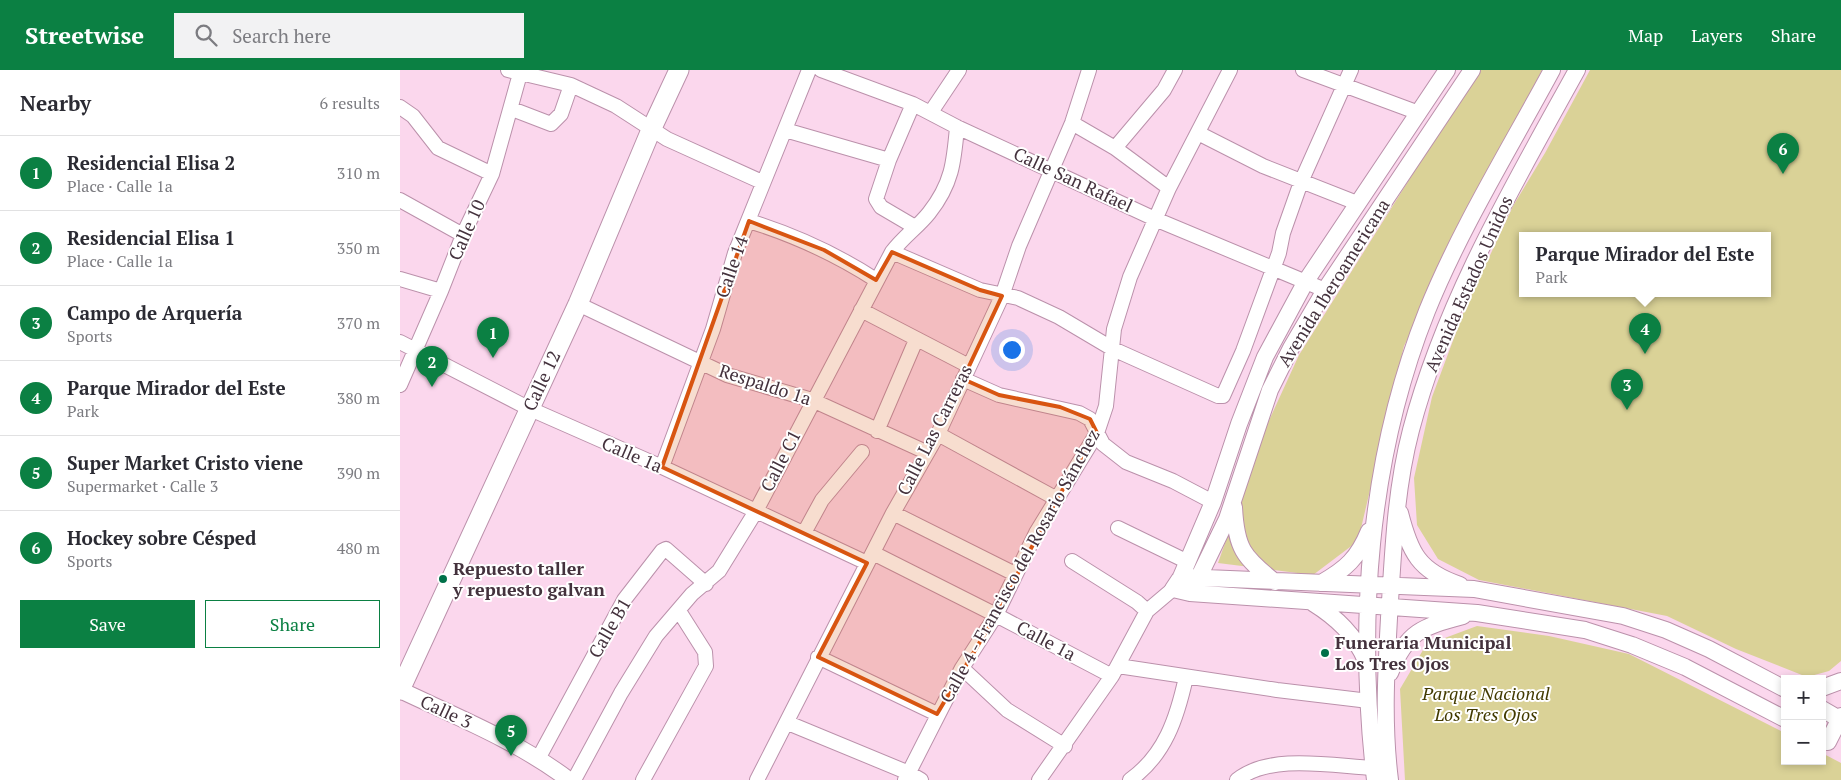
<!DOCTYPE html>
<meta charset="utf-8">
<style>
:root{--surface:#fff;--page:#f2f2f3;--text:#2b2b33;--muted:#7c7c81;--line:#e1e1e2;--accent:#0b8043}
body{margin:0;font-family:"PT Serif",serif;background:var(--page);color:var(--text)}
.controls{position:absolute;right:15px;bottom:15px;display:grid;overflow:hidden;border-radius:0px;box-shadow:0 2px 8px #0003}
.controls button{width:45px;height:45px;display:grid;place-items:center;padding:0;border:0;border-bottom:1px solid var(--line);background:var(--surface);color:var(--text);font:25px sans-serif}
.you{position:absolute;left:611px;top:279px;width:18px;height:18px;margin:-12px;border:4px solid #fff;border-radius:50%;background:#1a73e8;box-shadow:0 0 0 8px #1a73e833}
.badge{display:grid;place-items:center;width:32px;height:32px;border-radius:50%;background:var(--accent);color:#fff;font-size:16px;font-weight:700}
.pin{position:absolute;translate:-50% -41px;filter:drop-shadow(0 1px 2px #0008)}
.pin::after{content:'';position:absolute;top:26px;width:18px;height:15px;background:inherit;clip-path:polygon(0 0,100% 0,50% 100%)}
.popup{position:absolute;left:1119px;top:162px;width:252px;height:65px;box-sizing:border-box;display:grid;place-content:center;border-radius:0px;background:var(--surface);filter:drop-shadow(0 1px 4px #0005);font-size:16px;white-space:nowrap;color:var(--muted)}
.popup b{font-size:19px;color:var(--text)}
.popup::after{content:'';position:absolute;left:50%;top:100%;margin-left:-10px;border:10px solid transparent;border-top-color:var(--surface)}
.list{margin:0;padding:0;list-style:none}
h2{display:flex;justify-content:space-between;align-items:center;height:65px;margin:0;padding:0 20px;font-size:21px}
h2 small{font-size:16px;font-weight:400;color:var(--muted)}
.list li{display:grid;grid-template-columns:32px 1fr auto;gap:15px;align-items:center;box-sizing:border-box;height:75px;padding:0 20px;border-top:1px solid var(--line)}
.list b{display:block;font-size:19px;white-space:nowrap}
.list p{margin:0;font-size:16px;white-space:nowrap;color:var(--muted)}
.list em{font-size:16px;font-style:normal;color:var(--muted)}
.actions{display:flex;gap:10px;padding:15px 20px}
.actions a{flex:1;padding:11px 0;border:1px solid var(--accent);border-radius:0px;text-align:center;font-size:18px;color:var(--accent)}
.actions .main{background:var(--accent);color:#fff}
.icon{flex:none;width:28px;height:28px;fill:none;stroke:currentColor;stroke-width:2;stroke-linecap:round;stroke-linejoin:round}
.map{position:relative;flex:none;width:1441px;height:710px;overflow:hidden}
header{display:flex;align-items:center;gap:30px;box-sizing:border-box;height:70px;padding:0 25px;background:var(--accent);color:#fff}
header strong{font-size:24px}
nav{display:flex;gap:28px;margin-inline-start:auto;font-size:18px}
.search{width:350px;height:45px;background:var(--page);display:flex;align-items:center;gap:12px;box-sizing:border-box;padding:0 18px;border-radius:0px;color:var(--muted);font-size:19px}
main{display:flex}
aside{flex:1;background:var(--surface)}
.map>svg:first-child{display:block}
.green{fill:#dad297;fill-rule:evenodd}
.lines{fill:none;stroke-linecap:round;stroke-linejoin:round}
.minor-casing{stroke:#bb91ab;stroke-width:16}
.tertiary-casing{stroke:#bb91ab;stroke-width:18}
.secondary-casing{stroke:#bb91ab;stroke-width:21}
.minor{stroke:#fff;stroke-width:14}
.tertiary{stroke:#fff;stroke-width:16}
.secondary{stroke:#fff;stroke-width:19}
.marked{fill:#d85511;fill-opacity:0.2;stroke:#d85511;stroke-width:4;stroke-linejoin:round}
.poi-dot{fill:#007049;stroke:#fff;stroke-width:2}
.labels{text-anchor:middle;stroke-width:4;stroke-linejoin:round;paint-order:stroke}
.street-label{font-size:18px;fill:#44323d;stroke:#fff}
.poi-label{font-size:18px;font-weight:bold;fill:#44323d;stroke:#fff;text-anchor:start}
.park-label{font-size:18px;font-style:italic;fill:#423a00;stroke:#fff}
</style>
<header>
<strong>Streetwise</strong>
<div class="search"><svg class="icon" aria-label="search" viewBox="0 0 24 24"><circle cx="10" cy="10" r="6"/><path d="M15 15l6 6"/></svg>Search here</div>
<nav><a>Map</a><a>Layers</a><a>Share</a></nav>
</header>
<main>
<aside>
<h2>Nearby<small>6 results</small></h2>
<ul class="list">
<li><span class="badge">1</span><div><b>Residencial Elisa 2</b><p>Place · Calle 1a</p></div><em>310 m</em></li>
<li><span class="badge">2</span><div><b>Residencial Elisa 1</b><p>Place · Calle 1a</p></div><em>350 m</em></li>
<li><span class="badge">3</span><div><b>Campo de Arquería</b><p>Sports</p></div><em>370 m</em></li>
<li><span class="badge">4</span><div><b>Parque Mirador del Este</b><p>Park</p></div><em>380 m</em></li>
<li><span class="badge">5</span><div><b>Super Market Cristo viene</b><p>Supermarket · Calle 3</p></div><em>390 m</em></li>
<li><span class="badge">6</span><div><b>Hockey sobre Césped</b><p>Sports</p></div><em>480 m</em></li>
</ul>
<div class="actions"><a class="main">Save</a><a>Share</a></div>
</aside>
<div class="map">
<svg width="1441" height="710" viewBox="0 0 1441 710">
<rect width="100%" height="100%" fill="#fbd7ed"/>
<path class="green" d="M1078,0h64l-138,276 -46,195 -45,34 -95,-12 48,-136 33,-72z
M1190,0h251v591l-12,10 -22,6 -71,-28 -69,-33 -188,-36 -41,-21 -21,-34 -3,-47 18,-81 32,-86 49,-105 32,-53zM1368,165v58h-246v-58z
M1077,556l72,10 80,18 156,79v28h37v-8l19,10v17h-436l-5,-91 26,-44z"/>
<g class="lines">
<g class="minor-casing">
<path id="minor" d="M108,0l63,15 45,21 51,33 95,43
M421,0l92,34 44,23 198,92 170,71
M903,0l116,43
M513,34l-24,56 -13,39 5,8 34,20
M0,37l13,9 25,32 54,26
M112,39l39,15 10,-10 10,-29
M529,42l4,-3 26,-39
M672,53l43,25 54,40
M385,60l104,30
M798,63l65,33 94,37
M715,78l49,-58 11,-20
M0,130l63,35
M349,151c45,14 87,33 127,59
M492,182l88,38 38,8 41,19 54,32 105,47h5l20,-45 36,-98 4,-20 18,-51 50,-112
M0,209l41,12
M178,234l149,71 85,25 114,52
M461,240l108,56
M0,272l128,66 134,59 205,96
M563,309l36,16 80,18 11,6 13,25 23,18 47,19 40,21
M0,315l41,-94 22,-56 29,-61 29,-104
M477,361l39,-91
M538,364l119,65
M262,397l51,-138 22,-76 74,-183
M493,443l122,61
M718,458l70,34
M404,463l18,-33 40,-48
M473,483l123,62 116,61
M672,491l65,41 10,9
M418,587l119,57
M718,596l159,24 92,11
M562,598l45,42 58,36
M388,653l121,50 12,7
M138,689l86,-159 38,-49 4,-2 40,35
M174,710l47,-87 35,-57 36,-42 27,-23 37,-60 136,-259c11,-15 26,-25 37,-39 23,-29 25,-51 28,-86
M243,710l63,-114 -1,-14 -26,-41
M357,710l136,-267 45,-79 64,-138 17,-50 53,-123 17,-53
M505,710l57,-112 34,-53 40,-82 61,-100 9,-27 8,-77 16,-52 39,-89 61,-118
M639,710l73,-104 35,-65 26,-22
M730,710c35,-25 47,-62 56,-103
M837,710c33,-27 96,-14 136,-12"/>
</g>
<g class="tertiary-casing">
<path id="tertiary" d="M1047,0l-141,211 -41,76 -26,67 -26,78 -32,75 -8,12 17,4 287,20 108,17 47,15 53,22 100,52
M834,437c2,41 9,50 41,75
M1000,443c10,39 18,58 60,72
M781,507l293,12 149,27 43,14 43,19 76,40
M921,513c25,-14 37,-25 48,-52
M794,517l33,-68 43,-129 21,-42 34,-58 147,-220
M913,533c24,15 42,32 53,58
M990,603c17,-42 32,-46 73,-57
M1422,618l19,-7
M0,620c57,27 119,52 169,90
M1422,639l19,11
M1428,672l13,-26
M975,710c-18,-156 -7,-321 52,-469 33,-82 83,-163 125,-241
M990,710c-7,-55 -4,-107 -1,-162 4,-63 6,-127 22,-188 34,-129 102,-244 166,-360"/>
</g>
<g class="secondary-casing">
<path id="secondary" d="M0,620l178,-386 73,-174 28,-60"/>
</g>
<use href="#minor" class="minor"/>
<use href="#tertiary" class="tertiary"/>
<use href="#secondary" class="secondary"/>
</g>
<path class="marked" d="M349,151l75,29 52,30 16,-28 88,38 22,6 -39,83 36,16 61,12 30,12 7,14 -40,66 -61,116 -59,99 -119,-57 49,-94 -205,-96z"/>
<g class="poi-dot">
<circle cx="43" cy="509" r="5"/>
<circle cx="925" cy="583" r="5"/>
</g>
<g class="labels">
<g class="street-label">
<text transform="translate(673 110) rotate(25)" y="6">Calle San Rafael</text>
<text transform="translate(67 160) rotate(-66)" y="6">Calle 10</text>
<text transform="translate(332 197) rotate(-71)" y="6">Calle 14</text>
<text transform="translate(934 213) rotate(-58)" y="6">Avenida Iberoamericana</text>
<text transform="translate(1069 214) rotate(-66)" y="6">Avenida Estados Unidos</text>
<text transform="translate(142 311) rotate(-65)" y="6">Calle 12</text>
<text transform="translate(365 315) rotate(18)" y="6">Respaldo 1a</text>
<text transform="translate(535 360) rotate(-63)" y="6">Calle Las Carreras</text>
<text transform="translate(232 385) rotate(23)" y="6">Calle 1a</text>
<text transform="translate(381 391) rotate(-63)" y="6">Calle C1</text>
<text transform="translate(620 496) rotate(-61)" y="6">Calle 4 - Francisco del Rosario Sánchez</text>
<text transform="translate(210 558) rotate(-60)" y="6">Calle B1</text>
<text transform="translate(646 571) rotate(28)" y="6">Calle 1a</text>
<text transform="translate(46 642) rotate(25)" y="6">Calle 3</text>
</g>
<g class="poi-label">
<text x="53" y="505">Repuesto taller<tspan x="53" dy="21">y repuesto galvan</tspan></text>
<text x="935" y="579">Funeraria Municipal<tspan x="935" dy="21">Los Tres Ojos</tspan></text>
</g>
<g class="park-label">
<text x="1086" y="630">Parque Nacional<tspan x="1086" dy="21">Los Tres Ojos</tspan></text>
</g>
</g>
</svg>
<div class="controls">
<button>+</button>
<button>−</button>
</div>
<div class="you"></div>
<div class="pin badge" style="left:93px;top:288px">1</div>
<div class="pin badge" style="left:32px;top:317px">2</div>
<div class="pin badge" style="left:1227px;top:340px">3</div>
<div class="pin badge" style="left:1245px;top:284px">4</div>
<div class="popup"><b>Parque Mirador del Este</b>Park</div>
<div class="pin badge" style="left:111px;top:686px">5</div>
<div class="pin badge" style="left:1383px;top:104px">6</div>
</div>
</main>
